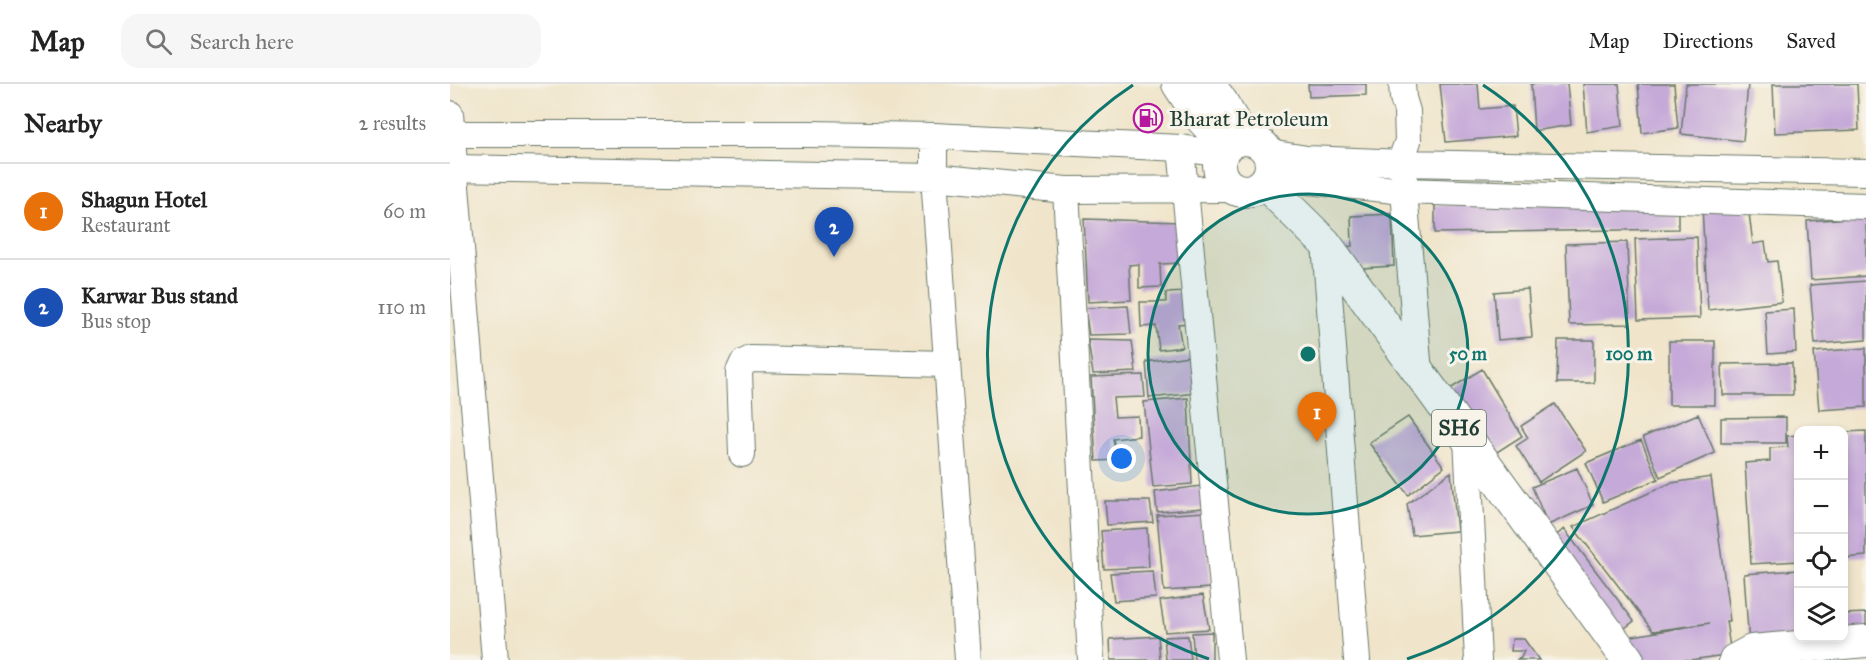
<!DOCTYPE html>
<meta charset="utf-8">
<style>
:root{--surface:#fff;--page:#f6f6f6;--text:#222;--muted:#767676;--line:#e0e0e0;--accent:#b45309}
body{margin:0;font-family:"IM FELL Great Primer",serif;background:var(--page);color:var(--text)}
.controls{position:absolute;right:18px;bottom:18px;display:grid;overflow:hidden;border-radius:12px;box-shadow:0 3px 9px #0003}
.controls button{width:54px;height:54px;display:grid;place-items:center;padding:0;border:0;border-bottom:2px solid var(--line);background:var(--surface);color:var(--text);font:30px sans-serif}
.you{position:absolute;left:672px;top:375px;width:21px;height:21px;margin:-15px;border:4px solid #fff;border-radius:50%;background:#1a73e8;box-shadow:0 0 0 9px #1a73e833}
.badge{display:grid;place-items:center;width:39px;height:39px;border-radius:50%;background:var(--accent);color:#fff;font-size:20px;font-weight:700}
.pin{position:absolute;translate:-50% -50px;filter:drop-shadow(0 2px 3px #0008)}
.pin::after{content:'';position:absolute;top:32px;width:21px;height:18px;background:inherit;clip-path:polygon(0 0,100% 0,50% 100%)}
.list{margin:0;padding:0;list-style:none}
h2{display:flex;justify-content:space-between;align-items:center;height:78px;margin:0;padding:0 24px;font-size:26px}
h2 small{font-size:20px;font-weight:400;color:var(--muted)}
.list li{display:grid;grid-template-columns:39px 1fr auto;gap:18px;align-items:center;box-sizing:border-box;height:96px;padding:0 24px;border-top:2px solid var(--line)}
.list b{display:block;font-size:22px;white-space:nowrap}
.list p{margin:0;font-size:20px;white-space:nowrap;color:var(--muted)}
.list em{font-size:20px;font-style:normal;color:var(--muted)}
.icon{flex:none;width:33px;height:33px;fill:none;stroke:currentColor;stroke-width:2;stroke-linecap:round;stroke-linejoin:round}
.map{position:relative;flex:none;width:1416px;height:576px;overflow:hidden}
header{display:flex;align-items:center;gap:36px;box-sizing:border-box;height:84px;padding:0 30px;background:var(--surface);border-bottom:2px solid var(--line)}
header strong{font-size:28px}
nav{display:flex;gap:33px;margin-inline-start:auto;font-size:21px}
.search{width:420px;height:54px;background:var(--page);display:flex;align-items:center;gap:15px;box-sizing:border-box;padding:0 21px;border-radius:18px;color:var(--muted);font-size:22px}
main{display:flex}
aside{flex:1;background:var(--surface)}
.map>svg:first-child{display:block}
.building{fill:#c5a9d8}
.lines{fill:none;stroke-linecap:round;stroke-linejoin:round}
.minor-casing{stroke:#687869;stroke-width:28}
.major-casing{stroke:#687869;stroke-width:34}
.minor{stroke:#fff;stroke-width:26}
.major{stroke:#fff;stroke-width:32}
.ring{fill:none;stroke:#0f766e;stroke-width:3}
.labels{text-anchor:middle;stroke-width:6;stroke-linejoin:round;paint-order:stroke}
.shield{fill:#f7f3e8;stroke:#60746a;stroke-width:1.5}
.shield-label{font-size:21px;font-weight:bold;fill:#1f3d34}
.poi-label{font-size:22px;fill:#1f3d34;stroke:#f7f3e8;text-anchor:start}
.centre{fill:#0f766e;stroke:#f7f3e8;stroke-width:3}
.ring-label{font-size:18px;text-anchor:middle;font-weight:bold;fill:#0f766e;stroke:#f7f3e8;stroke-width:6;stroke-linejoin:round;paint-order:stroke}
</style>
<header>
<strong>Map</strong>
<div class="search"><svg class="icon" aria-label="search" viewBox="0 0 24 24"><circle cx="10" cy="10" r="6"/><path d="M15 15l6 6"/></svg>Search here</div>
<nav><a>Map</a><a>Directions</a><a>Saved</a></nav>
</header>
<main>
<aside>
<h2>Nearby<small>2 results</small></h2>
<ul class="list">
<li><span class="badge" style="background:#e8710a">1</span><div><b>Shagun Hotel</b><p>Restaurant</p></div><em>60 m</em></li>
<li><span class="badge" style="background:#1a4fb4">2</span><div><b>Karwar Bus stand</b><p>Bus stop</p></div><em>110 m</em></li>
</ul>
</aside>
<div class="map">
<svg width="1416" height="576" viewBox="0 0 1416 576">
<rect width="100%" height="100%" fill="#f7f3e8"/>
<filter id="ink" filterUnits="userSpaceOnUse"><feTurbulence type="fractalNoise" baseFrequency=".0167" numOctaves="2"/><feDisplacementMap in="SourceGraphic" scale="12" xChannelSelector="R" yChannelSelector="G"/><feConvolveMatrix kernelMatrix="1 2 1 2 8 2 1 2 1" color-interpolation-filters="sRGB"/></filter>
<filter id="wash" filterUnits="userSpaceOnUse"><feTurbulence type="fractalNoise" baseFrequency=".008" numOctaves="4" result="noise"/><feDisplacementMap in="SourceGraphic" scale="24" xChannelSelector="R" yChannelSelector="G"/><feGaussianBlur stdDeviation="1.35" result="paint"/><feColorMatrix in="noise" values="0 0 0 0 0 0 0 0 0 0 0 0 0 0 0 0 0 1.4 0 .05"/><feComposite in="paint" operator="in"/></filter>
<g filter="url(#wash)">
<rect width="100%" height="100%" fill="#f0e5cb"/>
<g id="blocks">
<path class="building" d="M858,0h58v11l-57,2z
M990,0h38l2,25 33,-3 3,30 -70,6z
M1081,0h36l4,41 -37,6z
M1133,0h36l4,42 -36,6z
M1188,0h36l4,44 -36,5z
M1236,0h62l-5,57 -62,-7z
M1323,0h84l2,46 -84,3z
M1228,118v27l-243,4v-28z
M1298,122l5,38 12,-2 3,20 9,-1 5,41 -74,8 -6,-102z
M942,130l2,52 -49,3 -11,-22 18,-1 -1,-30z
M1416,133v59l-55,4 -4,-59z
M634,135l97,3 1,41 -22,1 1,23 -22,1v-24l-10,1 2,35 -43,2z
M1247,153l3,81 -62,2 -3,-81z
M1177,158l3,82 -61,1 -3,-81z
M1416,197v59l-51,4 -5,-59z
M1078,205l4,48 -34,3 -4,-48z
M737,208l2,31 -11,1 4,23 -23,3 -3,-24 -15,1 -1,-25h26v-9z
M678,222l3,28 -42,1 -4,-27z
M1344,225l2,43 -28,2 -3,-43z
M638,256l44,1 4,31 -43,2z
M1108,256h36v43h-37z
M1219,257h46v64h-46z
M1416,264v59l-47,3 -5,-58z
M746,271l1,38 -48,5 -3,-36z
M1342,279l1,32h-70l-1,-31z
M1032,285l40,67 -36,23 -41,-67z
M693,291l2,22 -32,1 2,19 23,-1 1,20 -26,3 4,21 -21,1 -5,-84z
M738,314l4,86 -39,3 -9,-85z
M1105,320l31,47 -47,31 -23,-36 12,-8 -7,-12z
M1248,330l17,39 -55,24 -17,-40z
M958,333l36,50 -36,28 -39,-52z
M1336,333v26h-65v-25z
M1416,347v125l-22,2v-126z
M1348,351v126l-47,3 -6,-101 25,-2v-13l18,-1 -1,-11z
M1191,356l17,39 -55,23 -17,-39z
M1127,384l16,37 -45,20 -16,-38z
M1001,388l6,59 -45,4 -5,-31z
M1261,393l19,144h-4l5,33 -40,6h-51l-13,-23 83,-14 -57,8 -80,-104 98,-44z
M751,402l2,22 -46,4 -2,-20z
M655,417h45l3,21 -46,3z
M755,428l6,76 -47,3 -7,-76z
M697,444l2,39 -45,2 -3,-38z
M1114,445l70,92 -17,13 -69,-92z
M1348,486v68l-49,7 -5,-71z
M703,487l3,27 -42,3 -4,-28z
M753,511l6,34 -44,3 -5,-31z
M1416,529v22l-22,1v-22z
M762,548v28h-18l-2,-27z
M708,552l2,24h-49l-1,-21z
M738,552l3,24h-25l-2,-23z
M1062,555h12l15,21h-23l5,-2 3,-7h-13z"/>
</g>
</g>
<g filter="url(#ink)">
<use href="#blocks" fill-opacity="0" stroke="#687869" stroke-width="1.5"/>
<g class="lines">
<g class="minor-casing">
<path id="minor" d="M952,0l1,14 4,13 1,30 -4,11v39l15,182
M0,30l45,546
M0,50h359l125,2 247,12 40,6
M484,52v41l34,483
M731,64l49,512
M819,69l38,6 97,4 462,9
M6,84l478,9 132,13 169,-1
M819,93l135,14 462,15
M616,106l25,470
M875,159l32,417
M1017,354l11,222
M292,370l-3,-82 4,-9 8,-4 196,5"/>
</g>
<g class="major-casing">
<path id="major" d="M728,0l21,32 28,30
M759,0l12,17 22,37
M769 81a26 26 0 1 1 52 0a26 26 0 1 1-52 0Z
M814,99l61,60 303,417
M1285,576l17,-9 114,-10"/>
</g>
<use href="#minor" class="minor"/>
<use href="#major" class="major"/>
</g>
</g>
<circle cx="858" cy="270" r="160" fill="#0f766e" fill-opacity=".12"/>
<g class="ring">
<circle cx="858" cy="270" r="160"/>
<path d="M759 575A321 321 0 0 1 683 1M1033 1A321 321 0 0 1 957 575"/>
</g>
<defs>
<g id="fuel-ring" transform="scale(1.5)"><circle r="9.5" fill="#f7f3e8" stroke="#b5179e" stroke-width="1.5"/><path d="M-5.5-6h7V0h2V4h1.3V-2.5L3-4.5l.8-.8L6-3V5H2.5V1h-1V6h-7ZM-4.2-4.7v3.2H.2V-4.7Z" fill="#b5179e"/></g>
</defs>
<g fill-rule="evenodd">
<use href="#fuel-ring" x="698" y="34"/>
</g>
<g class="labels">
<rect class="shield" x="982" y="326" width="54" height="36" rx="4.5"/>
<g class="shield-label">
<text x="1009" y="351">SH6</text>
</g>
<g class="poi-label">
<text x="719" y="42">Bharat Petroleum</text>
</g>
</g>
<circle cx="858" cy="270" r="9" class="centre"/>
<g class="ring-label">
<text x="1018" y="276">50 m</text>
<text x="1179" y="276">100 m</text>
</g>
</svg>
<div class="controls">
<button>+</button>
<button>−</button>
<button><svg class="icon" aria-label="locate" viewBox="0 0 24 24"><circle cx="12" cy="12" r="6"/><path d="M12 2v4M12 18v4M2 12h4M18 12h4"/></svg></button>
<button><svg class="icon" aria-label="layers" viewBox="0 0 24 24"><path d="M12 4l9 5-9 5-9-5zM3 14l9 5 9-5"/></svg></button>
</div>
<div class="you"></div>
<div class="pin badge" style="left:867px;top:358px;background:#e8710a">1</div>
<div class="pin badge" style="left:384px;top:173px;background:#1a4fb4">2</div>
</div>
</main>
